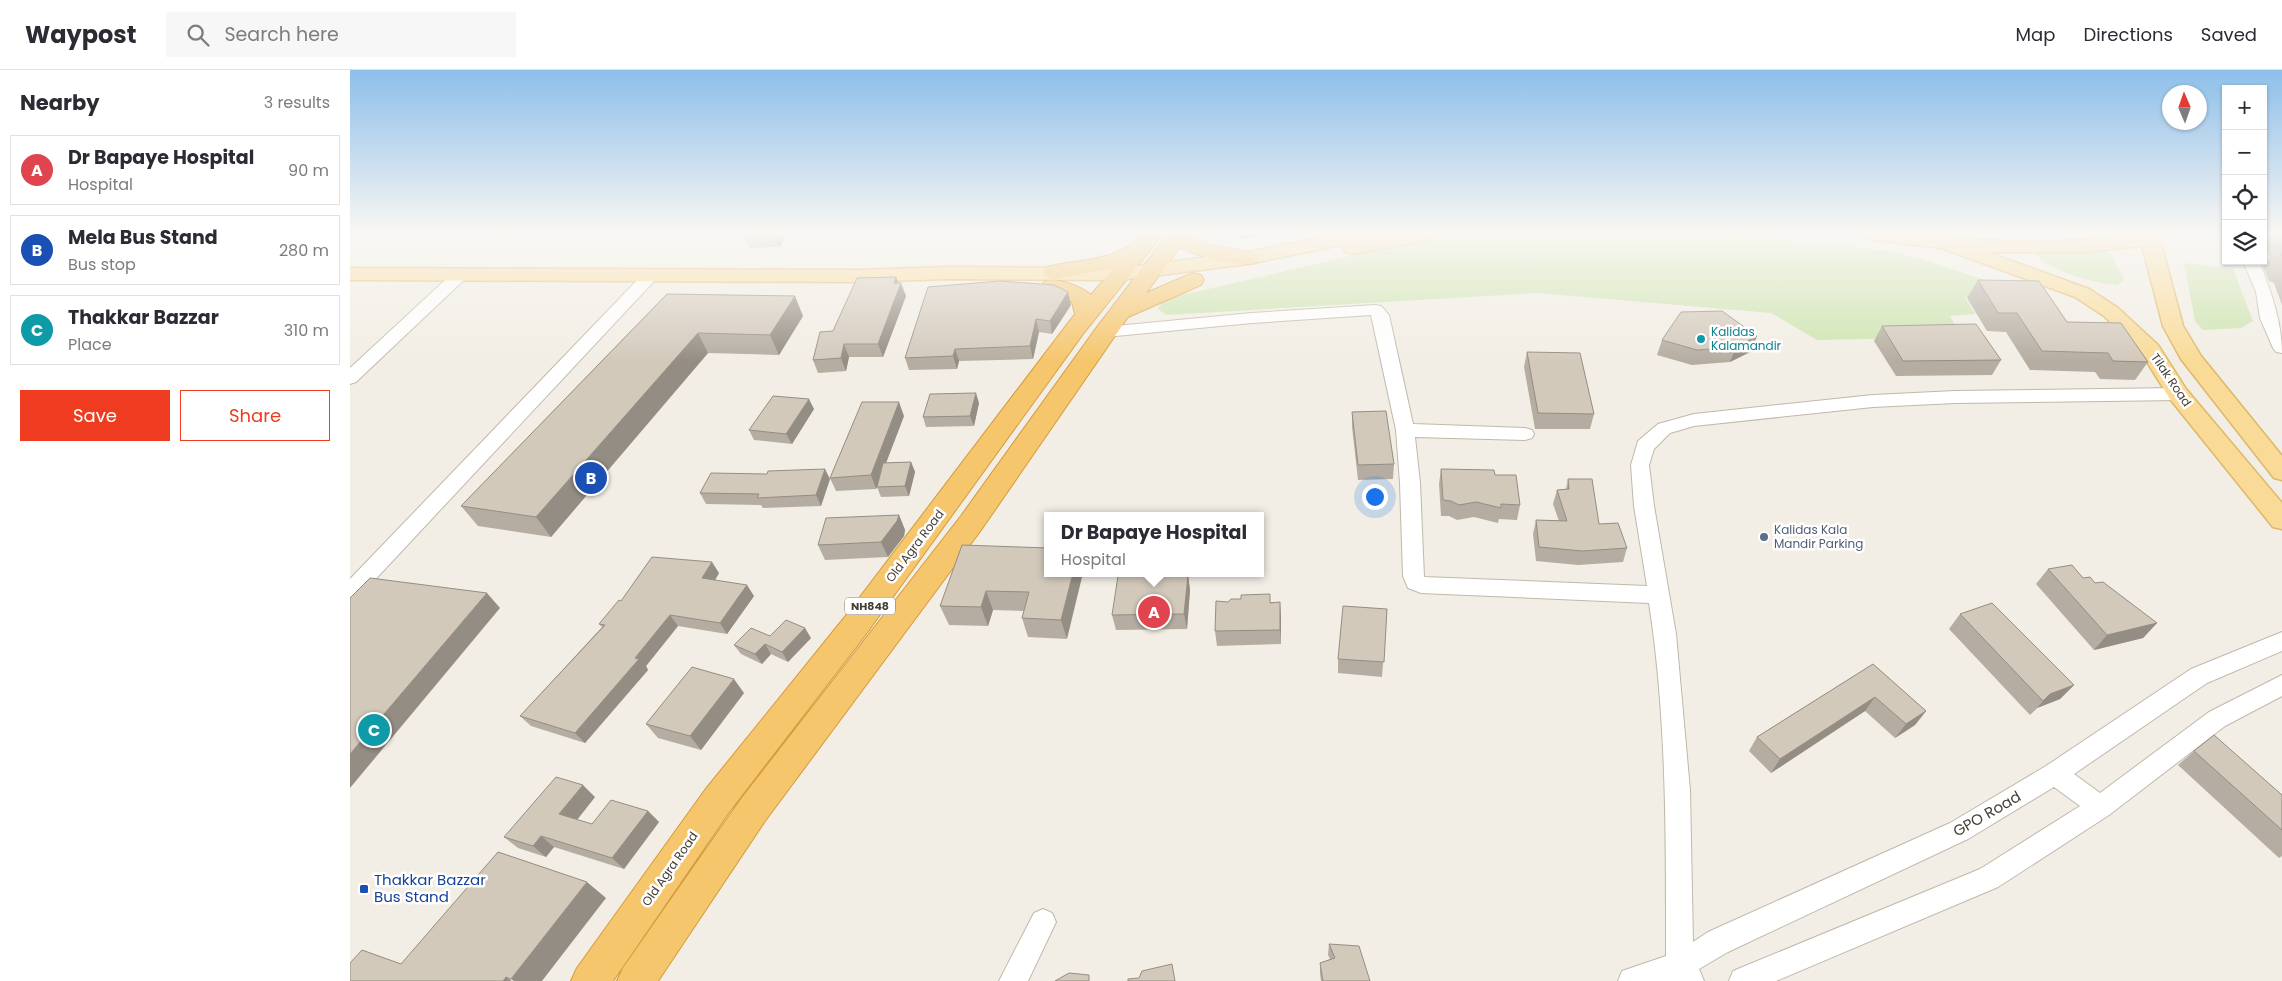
<!DOCTYPE html>
<meta charset="utf-8">
<style>
:root{--surface:#fff;--page:#f7f7f7;--text:#2b2b33;--muted:#7c7c81;--line:#e1e1e2;--accent:#ef3b1f}
body{margin:0;font-family:Poppins,sans-serif;background:var(--page);color:var(--text)}
.controls{position:absolute;right:15px;top:15px;display:grid;overflow:hidden;border-radius:0px;box-shadow:0 1px 4px #0004}
.controls button{width:45px;height:45px;display:grid;place-items:center;padding:0;border:0;border-bottom:1px solid var(--line);background:var(--surface);color:var(--text);font:25px sans-serif}
.compass{position:absolute;left:1812px;top:15px;width:45px;height:45px;border-radius:50%;background:var(--surface);box-shadow:0 1px 4px #0004;rotate:358deg}
.you{position:absolute;left:1024px;top:426px;width:18px;height:18px;margin:-12px;border:4px solid #fff;border-radius:50%;background:#1a73e8;box-shadow:0 0 0 8px #1a73e833}
.badge{display:grid;place-items:center;width:32px;height:32px;border-radius:50%;background:var(--accent);color:#fff;font-size:16px;font-weight:700}
.pin{position:absolute;translate:-50% -50%;border:2px solid #fff;box-shadow:0 1px 5px #0006}
.popup{position:absolute;left:694px;top:442px;width:220px;height:65px;box-sizing:border-box;display:grid;place-content:center;border-radius:0px;background:var(--surface);filter:drop-shadow(0 1px 4px #0005);font-size:16px;white-space:nowrap;color:var(--muted)}
.popup b{font-size:19px;color:var(--text)}
.popup::after{content:'';position:absolute;left:50%;top:100%;margin-left:-10px;border:10px solid transparent;border-top-color:var(--surface)}
.list{margin:0;padding:0;list-style:none}
h2{display:flex;justify-content:space-between;align-items:center;height:65px;margin:0;padding:0 20px;font-size:21px}
h2 small{font-size:16px;font-weight:400;color:var(--muted)}
.list li{display:grid;grid-template-columns:32px 1fr auto;gap:15px;align-items:center;box-sizing:border-box;height:70px;margin:0 10px 10px;padding:0 10px;border:1px solid var(--line);border-radius:0px}
.list b{display:block;font-size:19px;white-space:nowrap}
.list p{margin:0;font-size:16px;white-space:nowrap;color:var(--muted)}
.list em{font-size:16px;font-style:normal;color:var(--muted)}
.actions{display:flex;gap:10px;padding:15px 20px}
.actions a{flex:1;padding:11px 0;border:1px solid var(--accent);border-radius:0px;text-align:center;font-size:18px;color:var(--accent)}
.actions .main{background:var(--accent);color:#fff}
.icon{flex:none;width:28px;height:28px;fill:none;stroke:currentColor;stroke-width:2;stroke-linecap:round;stroke-linejoin:round}
.map{position:relative;flex:none;width:1932px;height:911px;overflow:hidden}
header{display:flex;align-items:center;gap:30px;box-sizing:border-box;height:70px;padding:0 25px;background:var(--surface);border-bottom:1px solid var(--line)}
header strong{font-size:24px}
nav{display:flex;gap:28px;margin-inline-start:auto;font-size:18px}
.search{width:350px;height:45px;background:var(--page);display:flex;align-items:center;gap:12px;box-sizing:border-box;padding:0 18px;border-radius:0px;color:var(--muted);font-size:19px}
main{display:flex}
aside{flex:1;background:var(--surface)}
.map>svg:first-child{display:block}
.green{fill:#cde4b0}
.lines{fill:none;stroke-linecap:round;stroke-linejoin:round}
.minor-casing{stroke:#c0b8ab;stroke-width:2}
.major-casing{stroke:#ddb868;stroke-width:3}
.highway-casing{stroke:#d59a3c;stroke-width:2}
.minor{fill:#fff;fill-rule:evenodd}
.major{fill:#f9db97;fill-rule:evenodd}
.highway{fill:#f6c66c;fill-rule:evenodd}
.wall{fill:#b5ada1}
.shaded-wall{fill:#948d83}
.building{fill:#d3c9bb;stroke:#948d83}
.culture-dot{fill:#0f9aa8;stroke:#fff;stroke-width:2}
.service-dot{fill:#5c6f8a;stroke:#fff;stroke-width:2}
.transit-dot{fill:#1a4fb4;stroke:#fff;stroke-width:2}
.labels{text-anchor:middle;stroke-width:5;stroke-linejoin:round;paint-order:stroke}
.shield{fill:#fff;stroke:#7c7872;stroke-width:1}
.shield-label{font-size:11px;font-weight:bold;fill:#443e35}
.culture-label{font-size:12px;fill:#0d838f;stroke:#fff;text-anchor:start}
.street-label{font-size:12px;fill:#443e35;stroke:#fff}
.service-label{font-size:12px;fill:#4e5e75;stroke:#fff;text-anchor:start}
.near-street-label{font-size:15px;fill:#443e35;stroke:#fff}
.near-transit-label{font-size:15px;fill:#164399;stroke:#fff;text-anchor:start}
</style>
<header>
<strong>Waypost</strong>
<div class="search"><svg class="icon" aria-label="search" viewBox="0 0 24 24"><circle cx="10" cy="10" r="6"/><path d="M15 15l6 6"/></svg>Search here</div>
<nav><a>Map</a><a>Directions</a><a>Saved</a></nav>
</header>
<main>
<aside>
<h2>Nearby<small>3 results</small></h2>
<ul class="list">
<li><span class="badge" style="background:#e0444e">A</span><div><b>Dr Bapaye Hospital</b><p>Hospital</p></div><em>90 m</em></li>
<li><span class="badge" style="background:#1a4fb4">B</span><div><b>Mela Bus Stand</b><p>Bus stop</p></div><em>280 m</em></li>
<li><span class="badge" style="background:#0f9aa8">C</span><div><b>Thakkar Bazzar</b><p>Place</p></div><em>310 m</em></li>
</ul>
<div class="actions"><a class="main">Save</a><a>Share</a></div>
</aside>
<div class="map">
<svg width="1932" height="911" viewBox="0 0 1932 911">
<rect width="100%" height="100%" fill="#f2eee5"/>
<path class="green" d="M1110,164h272l155,17 32,7 105,35 -11,5 -48,-1 10,17 -25,2 12,21 -145,3 -46,-27 -234,-20 -371,22 -8,-6 4,-7 11,-5 195,-45z
M1687,181h69l6,4 12,25 -7,5c-23,-2 -67,-13 -82,-31z
M1834,193l49,6 20,52 -12,7 -38,2 -8,-9z"/>
<g class="lines">
<g class="minor-casing">
<path id="minor" d="M1893,191h16c12,30 23,61 23,92l-6,-1 -3,-4 -13,-30 -4,-26z
M111,199l6,2 2,3 -2,3 -111,105 -6,2v-16l105,-97z
M300,201l6,2 2,3 -2,3 -299,320 -7,2v-22l294,-306z
M1025,235l6,1 8,9 24,109 112,4 7,2 2,4 -2,4 -7,2 -110,-3 5,46 4,94 223,9 -13,-80 -3,-41 7,-24 20,-17 36,-10 179,-19 82,-4 223,-3 6,2 3,4 -3,4 -6,2 -223,3 -82,4 -179,19 -24,7 -16,16 -5,16 5,41 22,128 14,156 3,152 15,-10 242,-109 96,-57 145,-97 91,-37v19l-75,32 -133,91 26,19 109,-81 73,-37v21l-57,30 -116,89 -111,72 -222,94h-47l4,-10 247,-102 100,-63 -26,-19 -86,52 -240,113 -29,17 5,12h-86l4,-10 44,-15c0,-118 1,-237 -17,-353l-228,-10 -13,-5 -5,-12 -3,-93 -4,-53 -25,-115 -119,8 -147,14 -6,-1 -2,-4 2,-4 6,-1 147,-14z
M693,839l9,4 4,9 -28,59h-29l35,-68z"/>
</g>
<g class="major-casing">
<path id="major" d="M991,164h38l-2,4 20,-4h39l-2,4 -7,2 -74,14 -7,-2 -3,-4 3,-4 -98,20 -128,16 -172,-1 -90,3 -508,-2v-12l508,2 90,-3 172,1 128,-16z
M1516,164h72l9,3 31,3 69,2 116,-8 -3,5 23,87 18,30 81,100v24l-8,-2 -93,-119 -18,-33 -21,-80 -61,6h-94l102,37 29,19 40,37 28,44 96,114v26l-9,-2 -103,-128 -28,-45 -38,-38 -29,-19 -134,-49 -66,-8 -7,-2z"/>
</g>
<g class="highway-casing">
<path id="highway" d="M792,164h21l-80,100 -217,300 -137,178 -116,169h-42l6,-13 128,-178 139,-172 231,-304 -3,-12 -27,-11 -3,-5 3,-5c14,-3 35,5 46,14l23,-27 -60,11 -8,-2 -3,-5 3,-5c33,-8 73,-5 96,-33z
M818,164h22l20,11 46,8 3,5 -3,5c-20,4 -58,-6 -76,-16l-34,46 47,-20 8,2 3,5 -3,5 -73,32 -147,213 -216,291 -107,160h-41l6,-13 118,-169 220,-283 136,-189z"/>
</g>
<use href="#minor" class="minor"/>
<use href="#major" class="major"/>
<use href="#highway" class="highway"/>
</g>
<path class="wall" d="M398,164h38l-6,13 -30,1 -5,-10z
M1913,164h19v71l-8,-22 -5,-2 -6,-14 7,-9z
M546,207l2,6 8,13 -23,61h-34l-3,14 -28,2 -5,-13 20,-29z
M1628,210l89,42 81,40 -13,18 -35,-1 -5,-7 -65,-2 -24,-38 -19,-1 -20,-33z
M317,224l136,22 -24,39 -71,-2 -157,184 -73,-11 -17,-20z
M721,235l-19,29 -13,-2 -6,27 -74,2 -2,8 -48,1 -4,-12z
M1372,241l30,40 -22,11 -38,3 -35,-10 5,-15z
M1532,256l119,34 -9,15 -96,1 -22,-35z
M1177,282l67,62 -4,15h-55l-11,-62z
M629,333l-5,23 -48,1 -3,-10z
M464,339l-22,35 -38,-4 -5,-10z
M1002,342l42,52 -1,15 -35,1 -6,-53z
M554,346l-18,47 25,-1 4,10 -6,24 -28,1 -4,-10 -1,2 -40,2 -6,-13z
M1091,399l54,6 25,30 -3,15 -18,-1 -1,4 -24,-6 -17,3 -8,-4h-8l-2,-32z
M480,409l-9,27 -58,2 -2,-3 -55,-1 -6,-11z
M1218,409l31,45 28,24 -4,14 -45,3 -42,-4 -3,-27 3,-14 23,1 -6,-17 4,-14 9,-1z
M549,445l6,15 -1,6 -16,21 -63,3 -7,-15z
M698,478l19,91 -39,-2 -6,-19 2,-7 -31,-1 -5,16 -39,-1 -9,-19z
M1698,499l35,9 12,5 62,40 -14,15 -49,12 -58,-66z
M369,503l-4,7 39,16 -27,38 -49,-8 -32,40 2,4 -63,73 -54,-17 -11,-10 82,-89 -3,-3 22,-23z
M838,505l2,15 -3,39 -71,1 -4,-15z
M878,532h52l1,42 -64,2 -2,-15z
M1037,539l-5,68 -44,-4v-14z
M1610,544l114,71 -14,14 -23,9 -7,7 -81,-86z
M420,566l41,2 -23,24 -17,-8 -9,10 -21,-10 -7,-9z
M1523,594l53,47 -11,14 -20,13 -30,-27 -94,62 -22,-22 8,-14z
M394,623l-43,57 -43,-12 -12,-14z
M1844,681l88,44v61l-3,2 -101,-93z
M245,727l-18,23 15,4 56,-13 11,11 -35,47 -70,-22 -8,10 -28,-9 -14,-11z
M979,874l41,37h-49l-1,-7v-11l10,-4 -2,-4z"/>
<path class="shaded-wall" d="M427,164h9l-6,13 -5,-10z
M890,164h35l-34,5z
M546,207l4,10 1,-4 5,13 -23,61 -5,-13 16,-61z
M718,222l3,13 -19,29 -2,-13z
M445,226l8,20 -24,39 -9,-20z
M686,249l3,13 -6,27 -3,-13z
M348,263l10,20 -157,184 -15,-20z
M1407,266l-5,15 -22,11 6,-15z
M494,274l5,13 -3,14 -5,-13z
M605,279l4,12 -2,8 -4,-13z
M626,323l3,10 -5,23 -4,-10z
M459,329l5,10 -22,35 -6,-10z
M549,332l5,14 -28,73 -5,-14z
M561,392l4,10 -6,24 -4,-10z
M475,399l5,10 -9,27 -5,-11z
M549,445l6,15 -1,6 -16,21 -7,-15z
M362,492l7,11 -9,16 -8,-11z
M723,503h10l-16,66 -6,-19z
M838,505l2,15 -3,39 -3,-15z
M397,515l7,11 -27,38 -7,-11z
M636,521l7,19 -5,16 -7,-19z
M137,523l13,15 -150,180v-34z
M930,532l1,15v27l-1,-14z
M320,545l8,11 -32,40 2,4 -63,73 -10,-10z
M1807,553l-14,15 -49,12 13,-15z
M455,558l6,10 -23,24 -6,-10z
M415,574l6,10 -9,10 -7,-10z
M384,609l10,14 -43,57 -11,-14z
M1724,615l-14,14 -23,9 -7,7 20,-21z
M1525,627l-10,14 -94,62 9,-14z
M1576,641l-11,14 -20,13 11,-14z
M233,715l12,12 -23,29 -13,-12z
M298,741l11,11 -35,47 -12,-11z
M191,766l13,11 -8,10 -13,-11z
M237,812l19,16 -64,83h-28l-3,-2z
M156,907l6,4h-9z"/>
<path class="building" d="M398,164h29l-2,3 -30,1z
M1928,177l4,1v8z
M546,207l-2,6h7l-23,61h-34l-3,14 -28,2 7,-28 13,-1 24,-53z
M1628,210l61,1 28,41 54,1 27,39 -35,-1 -5,-8 -66,-2 -25,-38h-19z
M650,211l54,4 14,7 -18,29 -14,-2 -6,27 -75,3 -2,7 -48,2 23,-71z
M317,224l128,2 -25,39 -72,-2 -162,184 -75,-11z
M1372,241l35,25 -21,11 -39,3 -35,-10 19,-28z
M1626,254l25,36 -98,1 -21,-35z
M1177,282l53,1 14,61 -56,-1z
M626,323l-6,23 -47,1 7,-23z
M423,326l36,3 -23,35 -37,-4z
M512,332h37l-28,73 -41,3z
M1036,341l8,53 -36,1 -6,-53z
M561,392l-6,24 -28,1 6,-24z
M475,399l-9,26 -59,3 2,-4 -59,-1 11,-20 56,1 1,-3z
M1091,399l53,1 1,5h21l4,30 -19,-1v4l-25,-6 -17,3 -8,-4 -8,-1z
M1218,409h24l7,45 19,-1 9,25 -45,3 -43,-4 -3,-27 31,1 -10,-31 12,-1z
M549,445l-2,6 -16,21 -63,3 8,-27z
M612,475l86,3v25h25l-12,47 -39,-2 7,-26 -43,-1 -5,16 -41,-1z
M302,487l60,5 -10,16 45,7 -27,38 -50,-8 -35,43 4,1 -64,74 -55,-17 85,-91 -6,-1 20,-24 2,1z
M1722,495l11,13 7,-1 5,6 8,-1 54,41 -50,12 -59,-66z
M838,505l-4,39 -72,1 6,-39z
M20,508l117,15 -137,161v-156z
M920,524v9l10,-1v28l-65,1 1,-30 12,1 3,-3h10v-4z
M1642,533l82,82 -24,9 -7,7 -83,-87z
M993,536l44,3 -3,53 -46,-3z
M436,550l19,8 -23,24 -17,-8 -10,10 -21,-9 17,-17 19,8z
M1523,594l53,47 -20,13 -31,-27 -95,62 -23,-22z
M342,597l42,12 -44,57 -44,-12z
M1864,665l68,60v35l-88,-79z
M206,707l27,8 -24,29 33,10 19,-24 37,11 -36,47 -71,-22 -8,10 -29,-9z
M148,782l89,30 -76,97 -5,-2 -3,4h-153v-18l12,-13 39,14z
M979,874l30,2 11,35h-47l-3,-18 15,-5z
M822,894l3,17h-47v-2l11,-1 3,-7z
M719,903l20,2v6h-34z"/>
<linearGradient id="sky" x2="0" y2="1"><stop stop-color="#8dbfea"/><stop offset="0.56" stop-color="#f9f7f3"/><stop offset="1" stop-color="#f9f7f3" stop-opacity="0"/></linearGradient>
<rect width="1932" height="292" fill="url(#sky)"/>
<circle class="culture-dot" cx="1351" cy="269" r="5"/>
<circle class="service-dot" cx="1414" cy="467" r="5"/>
<rect class="transit-dot" x="9" y="814" width="10" height="10" rx="2.5"/>
<g class="labels">
<rect class="shield" x="495" y="527.5" width="50" height="17" rx="4"/>
<g class="shield-label">
<text x="520" y="540">NH848</text>
</g>
<g class="culture-label">
<text x="1361" y="266">Kalidas<tspan x="1361" dy="14">Kalamandir</tspan></text>
</g>
<g class="street-label">
<text transform="translate(1821 310) rotate(56)" y="4">Tilak Road</text>
<text transform="translate(565 476) rotate(-53)" y="4">Old Agra Road</text>
<text transform="translate(320 799) rotate(-55)" y="4">Old Agra Road</text>
</g>
<g class="service-label">
<text x="1424" y="464">Kalidas Kala<tspan x="1424" dy="14">Mandir Parking</tspan></text>
</g>
<g class="near-street-label">
<text transform="translate(1637 744) rotate(-30)" y="5">GPO Road</text>
</g>
<g class="near-transit-label">
<text x="24" y="815">Thakkar Bazzar<tspan x="24" dy="17">Bus Stand</tspan></text>
</g>
</g>
</svg>
<div class="controls">
<button>+</button>
<button>−</button>
<button><svg class="icon" aria-label="locate" viewBox="0 0 24 24"><circle cx="12" cy="12" r="6"/><path d="M12 2v4M12 18v4M2 12h4M18 12h4"/></svg></button>
<button><svg class="icon" aria-label="layers" viewBox="0 0 24 24"><path d="M12 4l9 5-9 5-9-5zM3 14l9 5 9-5"/></svg></button>
</div>
<svg class="compass" viewBox="-18 -18 36 36"><path d="M0-13l5 13h-10z" fill="#e53935"/><path d="M0 13l5-13h-10z" fill="#7c7c81"/></svg>
<div class="you"></div>
<div class="pin badge" style="left:804px;top:542px;background:#e0444e">A</div>
<div class="popup"><b>Dr Bapaye Hospital</b>Hospital</div>
<div class="pin badge" style="left:241px;top:408px;background:#1a4fb4">B</div>
<div class="pin badge" style="left:24px;top:660px;background:#0f9aa8">C</div>
</div>
</main>
